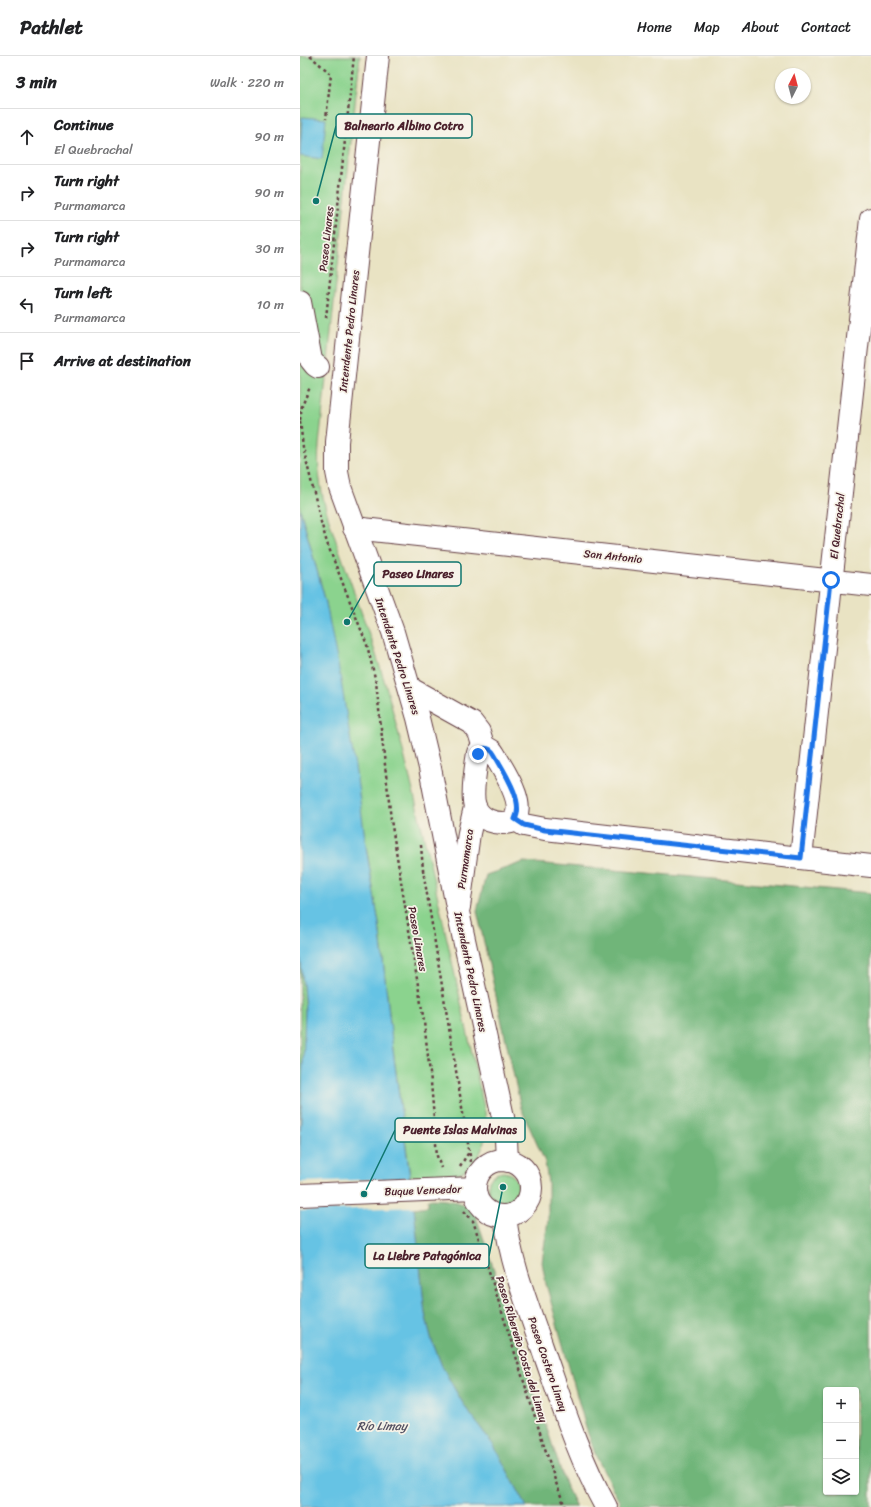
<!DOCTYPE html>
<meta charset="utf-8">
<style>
:root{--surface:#fff;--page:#f2f2f2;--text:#202124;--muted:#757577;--line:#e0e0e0}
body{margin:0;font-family:Sriracha,sans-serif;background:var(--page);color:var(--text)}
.controls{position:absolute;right:12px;bottom:12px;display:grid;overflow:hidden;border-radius:4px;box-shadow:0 1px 3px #0004}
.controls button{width:36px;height:36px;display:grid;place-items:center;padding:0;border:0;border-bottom:1px solid var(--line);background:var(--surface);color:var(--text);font:20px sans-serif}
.compass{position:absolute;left:475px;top:12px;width:36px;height:36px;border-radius:50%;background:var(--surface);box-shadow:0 1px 3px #0004;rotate:6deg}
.stop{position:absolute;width:12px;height:12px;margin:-9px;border:3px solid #1a73e8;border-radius:50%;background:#fff}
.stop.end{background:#1a73e8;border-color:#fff;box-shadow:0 1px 4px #0008}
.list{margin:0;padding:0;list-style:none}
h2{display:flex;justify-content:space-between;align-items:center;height:52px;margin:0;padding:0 16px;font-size:17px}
h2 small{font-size:13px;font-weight:400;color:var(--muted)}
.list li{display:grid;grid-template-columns:26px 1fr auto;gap:12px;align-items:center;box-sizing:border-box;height:56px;padding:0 16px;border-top:1px solid var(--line)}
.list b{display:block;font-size:15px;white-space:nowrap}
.list p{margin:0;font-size:13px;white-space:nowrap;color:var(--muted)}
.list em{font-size:13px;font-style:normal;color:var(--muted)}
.icon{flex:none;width:22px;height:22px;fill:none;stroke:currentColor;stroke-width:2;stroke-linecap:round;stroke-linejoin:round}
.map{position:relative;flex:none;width:571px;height:1451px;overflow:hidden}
header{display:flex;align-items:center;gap:24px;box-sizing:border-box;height:56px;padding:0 20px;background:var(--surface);border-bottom:1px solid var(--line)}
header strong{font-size:19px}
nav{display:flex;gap:22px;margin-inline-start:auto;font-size:14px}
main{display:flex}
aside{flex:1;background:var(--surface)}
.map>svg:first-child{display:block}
.green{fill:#8bd38e;stroke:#6a795c}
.forest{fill:#70b579;stroke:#5d6a52;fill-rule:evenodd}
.water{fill:#66c3e4;stroke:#587188}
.pier{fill:#e9e3c3}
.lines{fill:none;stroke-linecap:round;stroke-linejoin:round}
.street-casing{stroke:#623c42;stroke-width:24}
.secondary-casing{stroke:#623c42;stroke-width:24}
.path{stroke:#623c42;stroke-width:2.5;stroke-dasharray:3 3;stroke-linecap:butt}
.street{stroke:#fff;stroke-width:22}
.secondary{stroke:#fff;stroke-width:22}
.route{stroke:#1a73e8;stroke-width:5}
.labels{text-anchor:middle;stroke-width:3.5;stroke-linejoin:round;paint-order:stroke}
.street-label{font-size:11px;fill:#4a1f2b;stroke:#f7f3e8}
.water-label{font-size:12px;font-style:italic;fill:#525062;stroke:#f7f3e8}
.leader{fill:none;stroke:#0f766e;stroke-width:1.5}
.callout-dot{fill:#0f766e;stroke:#f7f3e8;stroke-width:1.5}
.callout{fill:#f7f3e8;stroke:#0f766e;stroke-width:1.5}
.callout-label{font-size:12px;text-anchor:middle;font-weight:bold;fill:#4a1f2b}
</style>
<header>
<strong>Pathlet</strong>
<nav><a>Home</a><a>Map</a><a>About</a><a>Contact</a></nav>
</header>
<main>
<aside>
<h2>3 min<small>Walk · 220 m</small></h2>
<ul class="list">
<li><svg class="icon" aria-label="ahead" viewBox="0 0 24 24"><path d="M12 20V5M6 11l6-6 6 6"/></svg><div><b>Continue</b><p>El Quebrachal</p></div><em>90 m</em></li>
<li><svg class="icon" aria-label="right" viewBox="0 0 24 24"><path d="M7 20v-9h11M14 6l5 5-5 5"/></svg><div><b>Turn right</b><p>Purmamarca</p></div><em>90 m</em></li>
<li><svg class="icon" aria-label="right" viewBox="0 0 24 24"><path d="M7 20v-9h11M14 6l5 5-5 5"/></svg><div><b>Turn right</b><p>Purmamarca</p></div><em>30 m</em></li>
<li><svg class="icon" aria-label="left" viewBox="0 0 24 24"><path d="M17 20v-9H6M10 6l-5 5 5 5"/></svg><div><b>Turn left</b><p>Purmamarca</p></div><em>10 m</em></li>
<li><svg class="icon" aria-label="arrive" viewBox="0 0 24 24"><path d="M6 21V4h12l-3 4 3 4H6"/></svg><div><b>Arrive at destination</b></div></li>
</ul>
</aside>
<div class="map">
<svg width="571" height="1451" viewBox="0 0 571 1451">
<rect width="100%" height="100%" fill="#f7f3e8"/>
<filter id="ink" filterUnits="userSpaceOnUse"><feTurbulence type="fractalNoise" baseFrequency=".025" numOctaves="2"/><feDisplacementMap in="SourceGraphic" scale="8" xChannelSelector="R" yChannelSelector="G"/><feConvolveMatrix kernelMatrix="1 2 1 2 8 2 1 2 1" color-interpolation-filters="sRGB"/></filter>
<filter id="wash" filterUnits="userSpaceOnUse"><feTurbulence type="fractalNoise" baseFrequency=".012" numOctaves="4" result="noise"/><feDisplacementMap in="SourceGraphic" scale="16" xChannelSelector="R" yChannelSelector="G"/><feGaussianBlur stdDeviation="0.9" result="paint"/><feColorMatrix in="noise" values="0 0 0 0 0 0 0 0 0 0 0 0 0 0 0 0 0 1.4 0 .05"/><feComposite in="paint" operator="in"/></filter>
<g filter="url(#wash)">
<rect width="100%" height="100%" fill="#e9e3c3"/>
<path class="green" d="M0,0h60l-41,389c-4,44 13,84 27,124 15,43 31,85 43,128 37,137 65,277 96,415 4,28 -4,57 -35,65 -12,3 -27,0 -40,-1l-17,-126 -14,-126 -53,-321 -26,-94z
M0,893l5,61 -5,135z
M188 1131a15 15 0 1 1 30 0a15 15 0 1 1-30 0Z"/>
<path class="forest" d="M224,806l347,31v614h-249l-26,-51 -10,-28 -40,-144 -4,-22 6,-42v-37l-3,-21 -24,-54 -44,-197 9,-36zM526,1334h30v102h-30z
M128,1143c19,1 37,0 48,17l90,270 10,21h-49l-33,-61 -29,-39 -11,-19 -12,-22 -10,-25 -7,-27 -11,-106 14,-2z"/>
<path class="water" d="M2,61l24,2 -4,40 -22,-3z
M0,453l26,94 14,72 17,104 10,74 12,71 14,126 21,158 11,106 7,27 10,25 12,22 11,19 29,39 33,61h-227v-362l5,-135 -5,-61z"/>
<path class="pier" d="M112,1122l4,29 -116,4v-29z"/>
</g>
<g filter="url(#ink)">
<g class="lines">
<g class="street-casing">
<path id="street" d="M0,246l11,58 4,5 3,2
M54,472l517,57
M111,633l61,34 7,9 5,16
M187,692l5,3 2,3c9,16 36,54 17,68 -13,3 -31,-1 -36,-16 -4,-10 1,-41 3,-53l3,-4z
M215,763l9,6 21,4 326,37
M501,802l70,-639
M159,851l10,-74 6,-26"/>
</g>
<g class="secondary-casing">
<path id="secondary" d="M78,0l-41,386v30l3,15 53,145 25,86 12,50 28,144 45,205 3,22 1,22
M175 1132a28 28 0 1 1 56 0a28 28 0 1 1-56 0Z
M0,1139l175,-7
M205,1160c5,45 22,88 37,131 19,54 36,109 64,160"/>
</g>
<path class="path" d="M10,0l21,18 -5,45
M26,262l28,-262
M0,364l2,-14 8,-19
M0,365l3,26 18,75 6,21 40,102 9,37 15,138 33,202 7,60 6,74 4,12
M121,789l2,25 49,298
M160,1110l9,-14
M164,1155l9,10 3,9 79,250 10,27"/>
<use href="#street" class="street"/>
<use href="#secondary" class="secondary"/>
</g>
</g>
<g class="lines" filter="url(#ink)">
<path class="route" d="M178,698l3,-5c6,-2 10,0 13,5 9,16 31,48 21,65l9,6 21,5 256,28 30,-278"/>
</g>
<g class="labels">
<g class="street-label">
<text transform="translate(26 183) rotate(-84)" y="4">Paseo Linares</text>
<text transform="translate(49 275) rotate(-84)" y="4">Intendente Pedro Linares</text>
<text transform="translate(537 470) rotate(-84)" y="4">El Quebrachal</text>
<text transform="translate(313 500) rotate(6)" y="4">San Antonio</text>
<text transform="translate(98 600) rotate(72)" y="4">Intendente Pedro Linares</text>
<text transform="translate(165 803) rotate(-82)" y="4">Purmamarca</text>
<text transform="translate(118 883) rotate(80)" y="4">Paseo Linares</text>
<text transform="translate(171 916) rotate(78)" y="4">Intendente Pedro Linares</text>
<text transform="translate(123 1134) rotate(-2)" y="4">Buque Vencedor</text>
<text transform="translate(222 1293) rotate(73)" y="4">Paseo Ribereño Costa del Limay</text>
<text transform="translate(248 1308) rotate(71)" y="4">Paseo Costero Limay</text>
</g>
<g class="water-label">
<text x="82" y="1374">Río Limay</text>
</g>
</g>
<path class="leader" d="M16 145L36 70M47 566L74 518M64 1138L95 1074M203 1131L189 1200"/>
<g class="callout-dot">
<circle cx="16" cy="145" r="4"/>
<circle cx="47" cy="566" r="4"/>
<circle cx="64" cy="1138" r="4"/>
<circle cx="203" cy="1131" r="4"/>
</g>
<g class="callout">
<rect x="36" y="58" width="136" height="24" rx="4"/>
<rect x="74" y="506" width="87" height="24" rx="4"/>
<rect x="95" y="1062" width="130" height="24" rx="4"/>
<rect x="65" y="1188" width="124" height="24" rx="4"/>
</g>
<g class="callout-label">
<text x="104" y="74">Balneario Albino Cotro</text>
<text x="118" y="522">Paseo Linares</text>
<text x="160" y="1078">Puente Islas Malvinas</text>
<text x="127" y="1204">La Liebre Patagónica</text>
</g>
</svg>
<div class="controls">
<button>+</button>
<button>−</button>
<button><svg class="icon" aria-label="layers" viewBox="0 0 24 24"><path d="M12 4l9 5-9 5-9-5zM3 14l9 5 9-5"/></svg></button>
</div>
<svg class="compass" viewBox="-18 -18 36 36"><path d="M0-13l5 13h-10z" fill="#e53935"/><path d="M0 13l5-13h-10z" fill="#757577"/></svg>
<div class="stop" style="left:531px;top:524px"></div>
<div class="stop end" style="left:178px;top:698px"></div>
</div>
</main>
